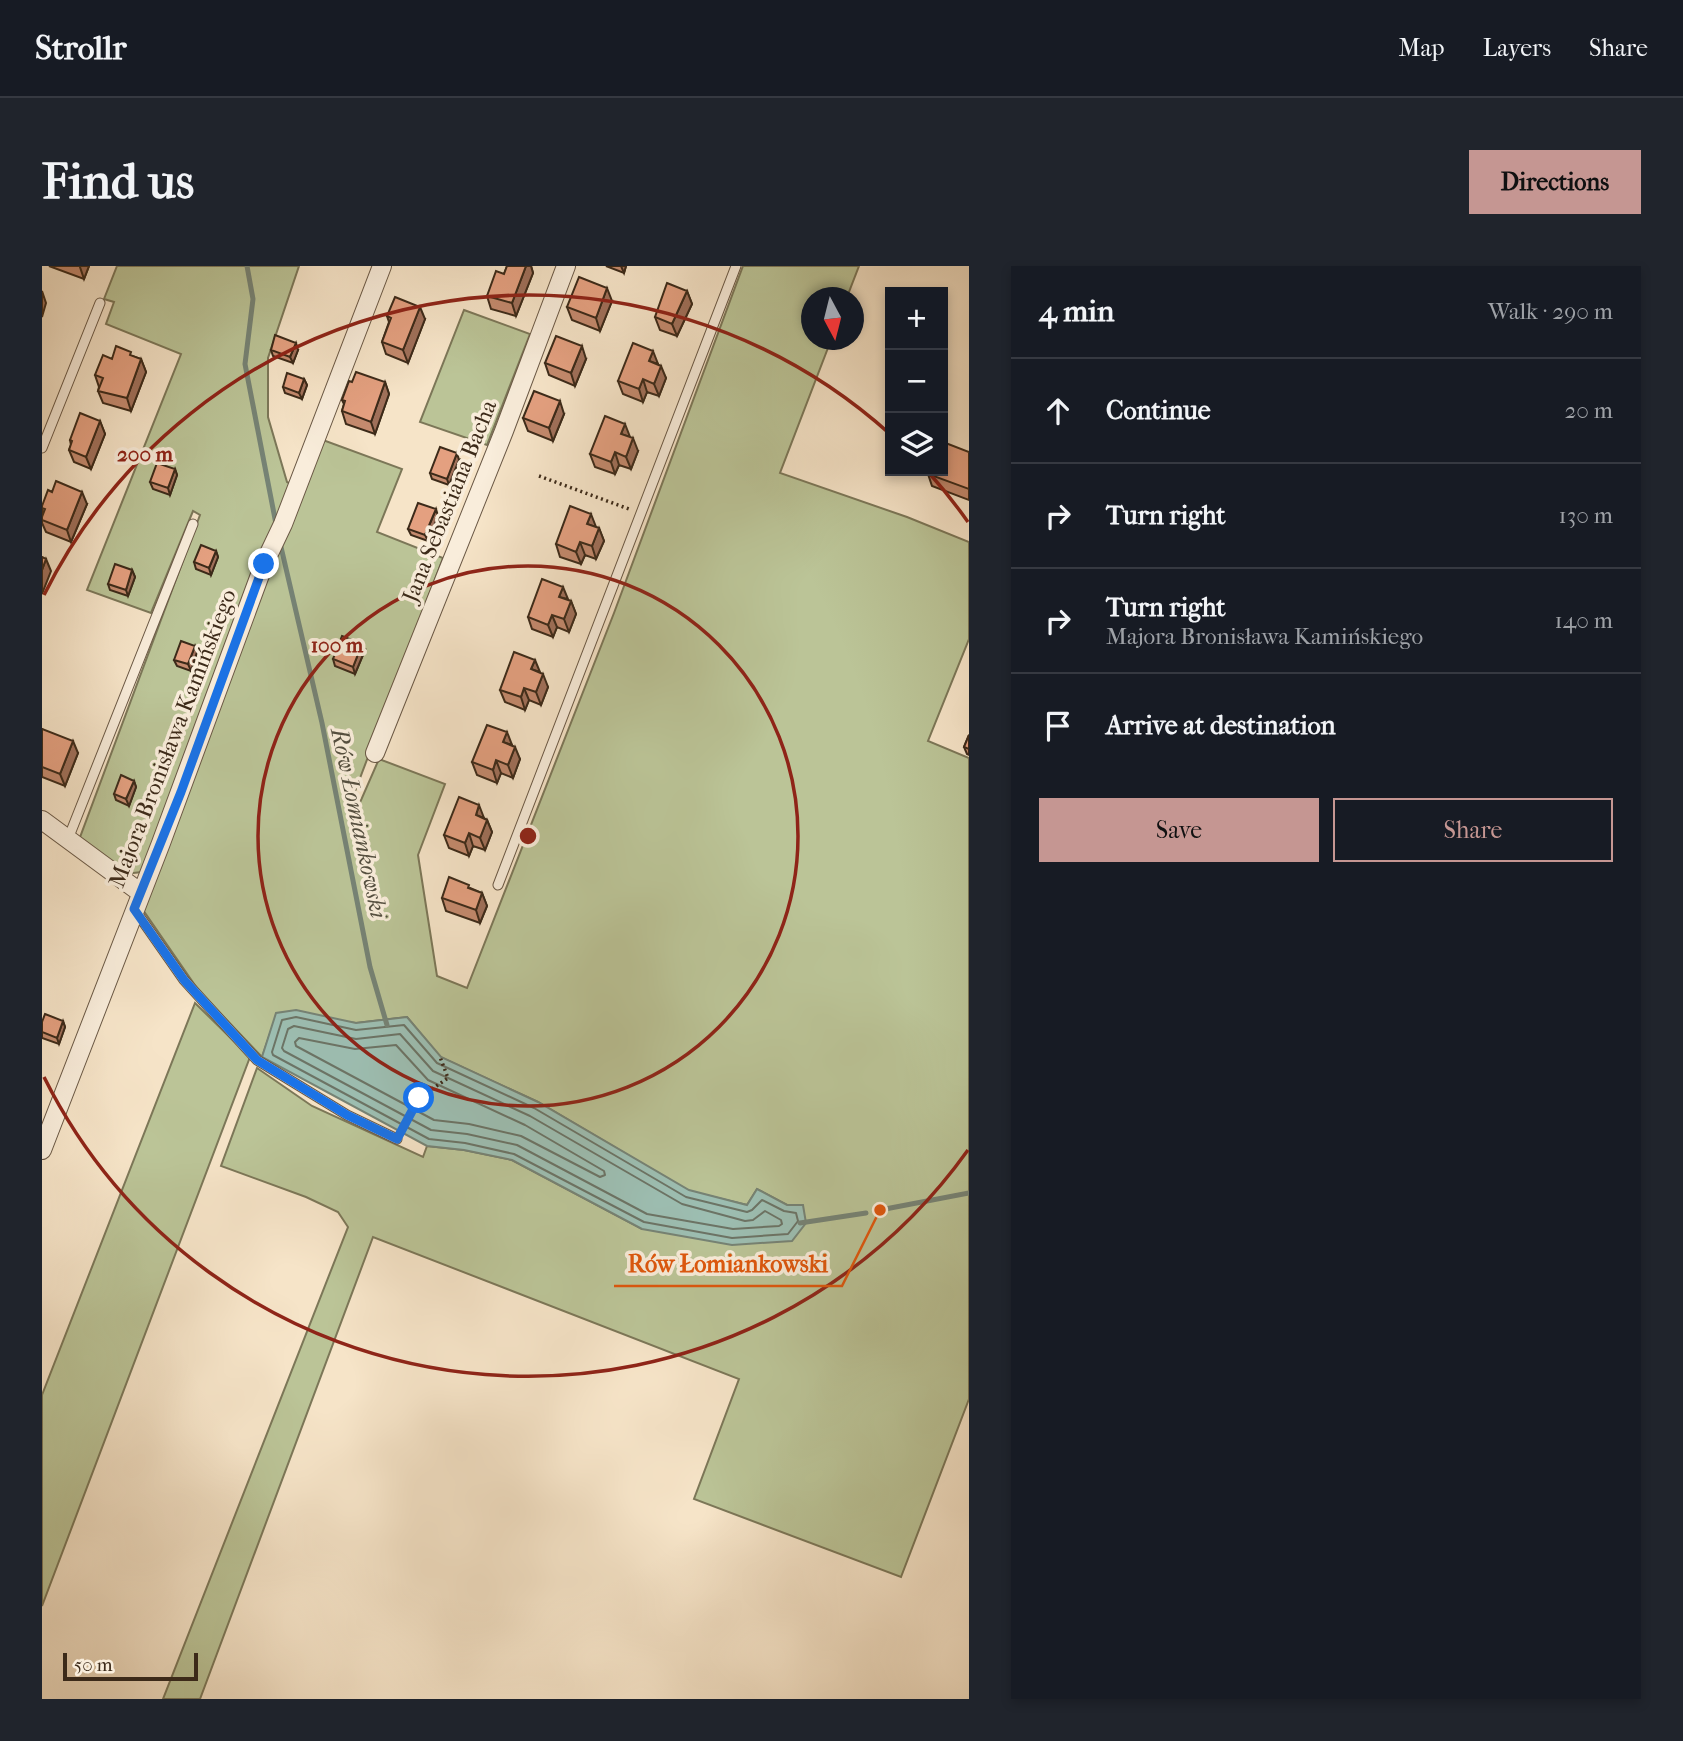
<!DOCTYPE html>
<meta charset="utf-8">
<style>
:root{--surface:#171b24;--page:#20242c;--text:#f1f3f6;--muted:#9ea1a6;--line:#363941;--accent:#c59692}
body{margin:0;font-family:"IM FELL French Canon",serif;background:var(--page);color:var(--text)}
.controls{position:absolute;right:21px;top:21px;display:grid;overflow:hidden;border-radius:0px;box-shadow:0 4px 10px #0003}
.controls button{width:63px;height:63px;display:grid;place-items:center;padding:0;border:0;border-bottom:2px solid var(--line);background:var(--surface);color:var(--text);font:35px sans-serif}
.compass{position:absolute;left:759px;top:21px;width:63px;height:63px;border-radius:50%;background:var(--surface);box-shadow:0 4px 10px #0003;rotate:173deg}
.scale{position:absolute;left:21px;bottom:18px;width:135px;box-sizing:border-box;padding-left:7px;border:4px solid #3c2a19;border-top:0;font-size:19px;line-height:24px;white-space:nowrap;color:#3c2a19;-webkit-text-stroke:5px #f9eddb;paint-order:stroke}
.stop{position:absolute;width:21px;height:21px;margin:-16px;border:5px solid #1a73e8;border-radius:50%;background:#fff}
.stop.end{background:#1a73e8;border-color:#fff;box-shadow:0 2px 7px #0008}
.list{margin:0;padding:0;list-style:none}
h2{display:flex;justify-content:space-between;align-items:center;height:91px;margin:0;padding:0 28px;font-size:30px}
h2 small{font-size:23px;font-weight:400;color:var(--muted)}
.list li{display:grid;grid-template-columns:46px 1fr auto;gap:21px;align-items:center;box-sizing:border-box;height:105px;padding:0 28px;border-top:2px solid var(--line)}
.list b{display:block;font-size:26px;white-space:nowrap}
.list p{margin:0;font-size:23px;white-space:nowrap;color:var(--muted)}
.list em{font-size:23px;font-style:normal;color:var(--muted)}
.actions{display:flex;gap:14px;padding:21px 28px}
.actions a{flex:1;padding:16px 0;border:2px solid var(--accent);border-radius:0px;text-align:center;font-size:24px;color:var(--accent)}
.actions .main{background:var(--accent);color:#111}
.icon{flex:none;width:38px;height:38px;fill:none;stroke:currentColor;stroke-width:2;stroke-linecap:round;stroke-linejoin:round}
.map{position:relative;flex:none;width:927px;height:1433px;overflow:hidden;border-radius:0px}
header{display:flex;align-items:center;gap:42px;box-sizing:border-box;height:98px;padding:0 35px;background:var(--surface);border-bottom:2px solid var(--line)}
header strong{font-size:33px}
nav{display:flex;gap:38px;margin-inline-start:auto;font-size:24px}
.intro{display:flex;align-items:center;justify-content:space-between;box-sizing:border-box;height:168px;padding:0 42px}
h1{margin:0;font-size:49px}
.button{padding:18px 32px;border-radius:0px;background:var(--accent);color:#111;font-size:24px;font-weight:700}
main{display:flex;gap:42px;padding:0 42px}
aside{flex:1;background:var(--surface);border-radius:0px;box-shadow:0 4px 10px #0003}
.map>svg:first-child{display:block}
.green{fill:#bbc497;stroke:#7c7758;stroke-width:2}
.water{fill:#9dbfb3;stroke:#768375;stroke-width:2}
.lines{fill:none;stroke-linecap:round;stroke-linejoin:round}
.shore{stroke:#6c7466;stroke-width:2}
.stream{stroke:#768375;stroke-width:5}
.service-casing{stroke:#6a5845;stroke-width:11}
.minor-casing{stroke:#6a5845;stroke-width:20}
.path{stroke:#3c2a19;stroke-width:3.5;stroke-dasharray:2 3.5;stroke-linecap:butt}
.service{stroke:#f9eddb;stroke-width:9}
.minor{stroke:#f9eddb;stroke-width:18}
.wall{fill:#c48a6e;stroke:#3c2a19;stroke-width:2}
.shaded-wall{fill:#a0705a;stroke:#3c2a19;stroke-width:2}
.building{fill:#e4a080;stroke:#3c2a19;stroke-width:2}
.route{stroke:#1a73e8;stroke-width:9}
.ring{fill:none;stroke:#8f2418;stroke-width:3.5}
.labels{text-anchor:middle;stroke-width:7;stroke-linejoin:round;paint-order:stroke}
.street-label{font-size:23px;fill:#3c2a19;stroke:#f9eddb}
.water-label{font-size:24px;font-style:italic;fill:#544f40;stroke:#f9eddb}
.centre{fill:#8f2418;stroke:#f9eddb;stroke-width:3.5}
.ring-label{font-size:21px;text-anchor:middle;font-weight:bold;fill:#8f2418;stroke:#f9eddb;stroke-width:7;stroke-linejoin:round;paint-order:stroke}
.leader{fill:none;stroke:#df570d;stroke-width:2.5}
.callout-dot{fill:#df570d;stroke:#f9eddb;stroke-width:2.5}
.callout-label{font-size:24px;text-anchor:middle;font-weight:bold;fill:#df570d;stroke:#f9eddb;stroke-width:7;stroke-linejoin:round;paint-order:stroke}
</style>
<header>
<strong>Strollr</strong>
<nav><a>Map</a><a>Layers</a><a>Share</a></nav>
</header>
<div class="intro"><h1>Find us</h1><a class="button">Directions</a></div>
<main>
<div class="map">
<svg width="927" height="1433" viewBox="0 0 927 1433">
<rect width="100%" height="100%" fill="#f6e4c8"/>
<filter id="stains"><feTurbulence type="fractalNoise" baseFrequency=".00286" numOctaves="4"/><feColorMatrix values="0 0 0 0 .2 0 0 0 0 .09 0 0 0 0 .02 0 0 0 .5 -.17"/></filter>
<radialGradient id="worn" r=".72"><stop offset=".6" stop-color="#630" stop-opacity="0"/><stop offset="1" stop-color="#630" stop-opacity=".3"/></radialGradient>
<path class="green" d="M75,0h182l-31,92v59l19,65 6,3 -151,387 -18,2 -45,-34 121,-325 -7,-4 -42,102 -64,-23 94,-236 -75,-30 8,-22 -10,-3z
M701,0h116l-12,31 -36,1v42h20l-51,133 127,44 62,25v97l-41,102 41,17v641l-68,178 -207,-78 45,-120 -366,-142 -173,462h-37l185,-472 -10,-15 -32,-15 -85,-31 36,-98 55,38 111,51 4,-11 37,4 48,10 130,69 161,-24h-16l-30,-16 -10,16 -58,-14 -151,-89 -98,-45 -33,-40 -51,6 -79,-10 -15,44 -63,-66 -58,-84 146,-381 36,-86 79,29 -25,63 66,26 -92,244 4,12 24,-55 66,25 -27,71 19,121 30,12 147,-375z
M422,44l66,24 -43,111 -67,-23z
M153,737l55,54 -208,549v-211z"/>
<path class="water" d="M254,744l60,13 51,-6 34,40 97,45 151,88 58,15 10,-16 30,16h16l3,18 -14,18 -60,4 -90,-16 -130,-69 -48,-10 -37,-4 -165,-89 14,-44z"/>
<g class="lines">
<path class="shore" d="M254,751l60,13 48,-5 33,38 97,45 152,89 61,15 5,-2 10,-10 22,11 12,2 2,8 -10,13 -56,4 -88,-16 -130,-68 -49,-11 -36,-4 -156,-84 -1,-3 10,-32z
M252,760l62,13 44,-5 33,37 97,45 152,88 63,17 8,-1 12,-9 16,9 1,4 -3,2 -46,3 -86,-15 -130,-69 -50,-11 -36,-4 -147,-79 -2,-3 6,-19z
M257,772l56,11 41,-4 32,35 97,45 79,46 1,4 -5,2 -79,-41 -52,-12 -35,-4 -138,-74 -1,-4z"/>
<path class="stream" d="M205,0l6,33 -8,65 31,160
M239,281l41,176 48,244 17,58
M838,944l89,-17
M758,957l66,-10"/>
<g class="service-casing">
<path id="service" d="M0,182l58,-145
M26,573l125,-315
M456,619l238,-619
M93,644l49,70 73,80 90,55 50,24"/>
</g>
<g class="minor-casing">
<path id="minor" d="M333,487l129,-322 62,-165
M0,554l99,73
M0,884l119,-307 103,-279 19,-40 99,-258"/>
</g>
<path class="path" d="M497,210l90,33
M361,862l16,-30 29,-20 -8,-21"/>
<use href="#service" class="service"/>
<use href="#minor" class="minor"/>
</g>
<path class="wall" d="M7,0h40l-5,13z
M465,0h24l2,7 -17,43 -25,-7 -4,-13 17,-22z
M564,0h20l-2,7z
M645,25l5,13 -15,32 -17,-6 -5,-13z
M570,35l-12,30 -28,-11 -5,-13z
M345,50l38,3 -17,44 -22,-9 -4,-12 7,-20z
M229,84h27l-5,13 -20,-7z
M90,90l9,3 5,13 -15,39 -28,-8 -5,-12 1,-4 -4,-12 17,-16z
M544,93l-11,27 -26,-11 -4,-12z
M616,98l8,14 -7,18 -12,-4 -4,10 -20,-8 -5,-13z
M262,113l3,6 -5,14 -17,-6 -2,-6z
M310,116h33l4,12 -14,40 -29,-10 -4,-13 2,-7 -2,-4z
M522,148l-11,27 -25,-10 -5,-13z
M58,155l5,13 -14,35 -17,-7 -5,-12 2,-5 -1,-5z
M596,185l-7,18 -12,-4 -4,9 -20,-7 -5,-13z
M927,186v48l-37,-14 -4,-12z
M417,194l-10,25 -17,-6 -2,-6z
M133,203l2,6 -7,20 -17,-6 -3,-7z
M45,238l-16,38 -25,-10 -4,-9v-6l1,-4 -1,-7z
M396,250l-10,25 -17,-6 -3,-6z
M553,261l4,1 5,13 -8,18 -11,-4 -4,9 -21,-7 -4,-13z
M174,285l2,6 -7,18 -15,-6 -2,-7z
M90,304l3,7 -7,19 -18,-6 -2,-6z
M525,334l4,1 5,13 -7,18 -12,-5 -4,10 -21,-8 -4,-12z
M153,380l2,6 -6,19 -14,-5 -3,-6z
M323,384l-10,24 -20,-8 -2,-7z
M498,407l8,14 -7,18 -12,-5 -4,10 -20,-8 -5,-12z
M0,463l36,24 -13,33 -23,-9z
M927,469v20l-2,-1 -3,-7z
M470,479l8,14 -7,19 -12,-5 -4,10 -20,-8 -5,-13z
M92,515l2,6 -7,19 -13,-6 -2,-6z
M442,552l3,2 5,12 -7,18 -12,-4 -4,10 -20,-8 -5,-13z
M428,622l12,5 5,13 -7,17 -34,-12 -4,-13z
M21,755l2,6 -6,17 -17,-6v-16z"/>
<path class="shaded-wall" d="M38,0h9l-5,13 -4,-12z
M484,0h5l2,7 -17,43 -4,-13z
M579,0h5l-2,7z
M565,22l5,13 -12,30 -4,-13z
M0,25l4,12 -4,14z
M645,25l5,13 -15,32 -5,-12z
M378,41l5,12 -17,44 -5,-13z
M254,77l2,7 -5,13 -3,-6z
M540,80l4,13 -11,27 -4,-13z
M611,85l5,13 -9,-3z
M99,93l5,13 -15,39 -4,-13z
M619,100l5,12 -7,18 -5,-12z
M262,113l3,6 -5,14 -3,-6z
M601,113l4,13 -4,10 -4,-13z
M343,116l4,12 -14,40 -4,-12z
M518,135l4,13 -11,27 -4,-13z
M58,155l5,13 -14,35 -5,-12z
M583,158l5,13 -9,-3z
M591,172l5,13 -7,18 -5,-12z
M573,186l4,13 -4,9 -4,-12z
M415,187l2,7 -10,25 -2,-6z
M133,203l2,6 -7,20 -2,-7z
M40,226l5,12 -16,38 -4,-12z
M394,243l2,7 -10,25 -3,-6z
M549,248l5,13 -9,-3z
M557,262l5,13 -8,18 -4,-13z
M538,276l5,13 -4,9 -5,-12z
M174,285l2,6 -7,18 -2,-7z
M4,293l5,12 -9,23v-24z
M90,304l3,7 -7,19 -2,-6z
M521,321l5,12 -9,-2z
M529,335l5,13 -7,18 -5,-13z
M510,349l5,12 -4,10 -5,-12z
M320,378l3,6 -10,24 -2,-7z
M153,380l2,6 -6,19 -3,-7z
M493,394l5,12 -9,-3z
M501,408l5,13 -7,18 -5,-13z
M482,422l5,12 -4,10 -4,-13z
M465,466l5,13 -9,-3z
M31,475l5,12 -13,33 -5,-12z
M473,481l5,12 -7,19 -5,-13z
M454,494l5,13 -4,10 -4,-13z
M92,515l2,6 -7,19 -3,-7z
M437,539l5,13 -8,-3z
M445,554l5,12 -7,18 -5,-12z
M427,567l4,13 -4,10 -4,-13z
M440,627l5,13 -7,17 -4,-13z
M21,755l2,6 -6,17 -2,-6z"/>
<path class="building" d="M465,0h19l-14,37 -25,-7 9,-25 8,3z
M537,11l28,11 -11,30 -29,-11z
M625,17l20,8 -15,33 -17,-7z
M353,31l25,10 -17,43 -21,-8 9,-24 -4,-2z
M233,69l21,8 -6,14 -19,-7z
M514,70l26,10 -11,27 -26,-10z
M591,77l20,8 -4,10 12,5 -7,18 -11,-5 -4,10 -21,-8z
M74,80l15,6 -1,3 11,4 -14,39 -29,-7 5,-13 -8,-3 8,-20 9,4z
M314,106l29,10 -14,40 -29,-11 3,-10 -3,-1 7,-19 3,1z
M245,107l17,6 -5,14 -16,-6z
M492,125l26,10 -11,27 -26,-10z
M38,147l20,8 -14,36 -17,-7 3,-9 -2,-1z
M563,150l20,8 -4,10 12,4 -7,19 -11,-5 -4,10 -21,-8z
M901,176l26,10v37l-41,-15 1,-3h14z
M398,181l17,6 -10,26 -17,-6z
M115,197l18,6 -7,19 -18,-6z
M14,215l26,11 -15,38 -25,-10v-3l3,-8 -3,-1v-2l6,-16 4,2z
M376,237l18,6 -11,26 -17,-6z
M528,240l21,8 -4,10 12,4 -7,18 -12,-4 -4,10 -20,-8z
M159,279l15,6 -7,17 -15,-6z
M0,291l4,2 -4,11z
M73,298l17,6 -6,20 -18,-6z
M500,313l21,8 -4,10 12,4 -7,18 -12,-4 -4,10 -20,-8z
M300,370l20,8 -9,23 -20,-8z
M139,375l14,5 -7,18 -14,-4z
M472,386l21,8 -4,9 12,5 -7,18 -12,-4 -3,9 -21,-7z
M445,459l20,7 -4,10 12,5 -7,18 -12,-5 -3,10 -21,-8z
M0,463l31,12 -13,33 -18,-7z
M927,469v14l-5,-2z
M79,509l13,6 -8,18 -12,-5z
M417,531l20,8 -3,10 11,5 -7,18 -11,-5 -4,10 -21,-8z
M407,611l20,8 -1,3 14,5 -6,17 -34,-12z
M3,748l18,7 -6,17 -15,-6v-10z"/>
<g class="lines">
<path class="route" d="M222,298l-83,228 -47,117 50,71 73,80 90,55 50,24 22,-41"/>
</g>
<g class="ring">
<circle cx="486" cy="570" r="270"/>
<path d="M926 884A541 541 0 0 1 2 811M2 329A541 541 0 0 1 848 168M888 208A541 541 0 0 1 926 256"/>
</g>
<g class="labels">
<g class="street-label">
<text transform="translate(407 235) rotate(-68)" y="8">Jana Sebastiana Bacha</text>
<text transform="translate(130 472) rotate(-69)" y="8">Majora Bronisława Kamińskiego</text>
</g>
<g class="water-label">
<text transform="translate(317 557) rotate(78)" y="8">Rów Łomiankowski</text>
</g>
</g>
<circle cx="486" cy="570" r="10" class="centre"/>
<g class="ring-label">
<text x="103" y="195">200 m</text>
<text x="295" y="386">100 m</text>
</g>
<path class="leader" d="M838 944L800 1020H572"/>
<circle class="callout-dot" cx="838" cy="944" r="7"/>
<g class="callout-label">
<text x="686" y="1006">Rów Łomiankowski</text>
</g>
<rect width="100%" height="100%" filter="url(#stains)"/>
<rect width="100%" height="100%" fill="url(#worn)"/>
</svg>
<div class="controls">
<button>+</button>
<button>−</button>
<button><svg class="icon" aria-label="layers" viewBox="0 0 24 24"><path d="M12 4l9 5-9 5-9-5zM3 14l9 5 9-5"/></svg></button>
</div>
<svg class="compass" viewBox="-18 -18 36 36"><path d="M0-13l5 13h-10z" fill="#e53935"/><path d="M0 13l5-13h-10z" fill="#9ea1a6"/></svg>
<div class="scale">50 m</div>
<div class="stop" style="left:377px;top:832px"></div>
<div class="stop end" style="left:222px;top:298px"></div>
</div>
<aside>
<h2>4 min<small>Walk · 290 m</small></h2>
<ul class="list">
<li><svg class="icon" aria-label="ahead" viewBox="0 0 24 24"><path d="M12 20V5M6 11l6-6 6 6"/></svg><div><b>Continue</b></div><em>20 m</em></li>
<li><svg class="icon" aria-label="right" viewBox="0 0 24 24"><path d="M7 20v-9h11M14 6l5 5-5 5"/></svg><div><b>Turn right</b></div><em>130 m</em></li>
<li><svg class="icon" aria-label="right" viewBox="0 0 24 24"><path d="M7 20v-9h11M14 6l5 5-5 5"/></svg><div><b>Turn right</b><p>Majora Bronisława Kamińskiego</p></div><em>140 m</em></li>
<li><svg class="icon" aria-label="arrive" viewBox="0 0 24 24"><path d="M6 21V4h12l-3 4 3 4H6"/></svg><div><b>Arrive at destination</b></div></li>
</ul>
<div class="actions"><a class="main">Save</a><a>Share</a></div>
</aside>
</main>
